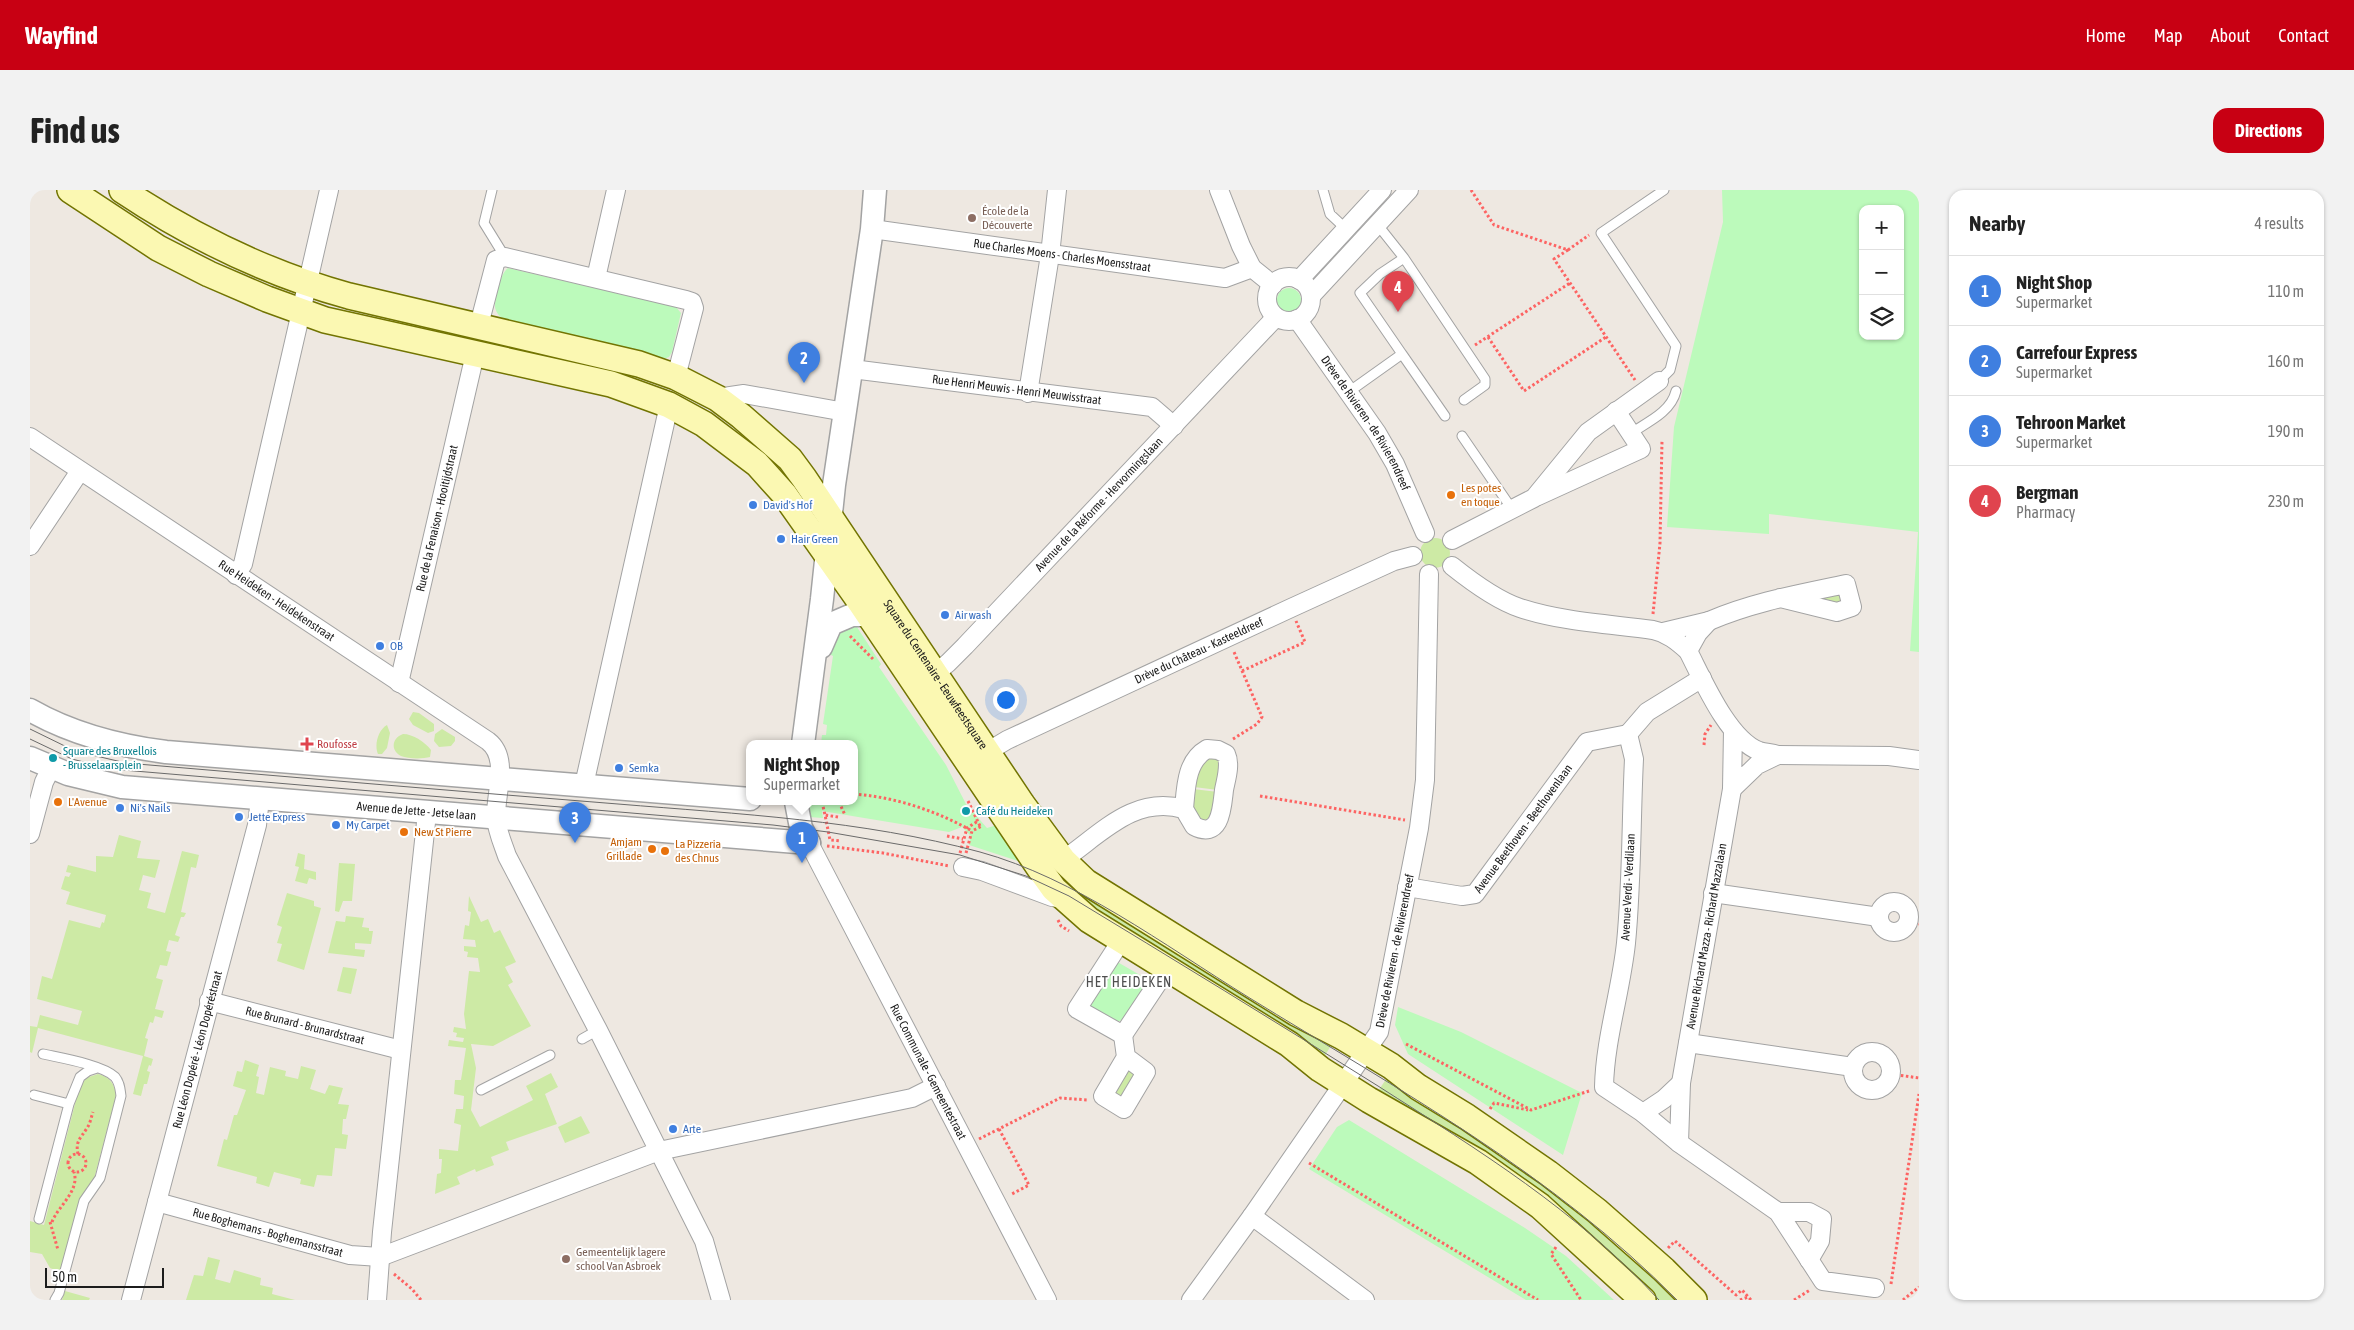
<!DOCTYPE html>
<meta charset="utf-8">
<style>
:root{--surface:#fff;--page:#f2f2f2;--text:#222;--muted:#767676;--line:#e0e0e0;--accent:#c80013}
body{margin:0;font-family:"Asap Condensed",sans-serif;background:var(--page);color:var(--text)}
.controls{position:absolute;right:15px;top:15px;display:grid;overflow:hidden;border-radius:10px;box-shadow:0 1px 4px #0004}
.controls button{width:45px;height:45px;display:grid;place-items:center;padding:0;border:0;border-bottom:1px solid var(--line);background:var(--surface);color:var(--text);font:25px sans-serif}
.scale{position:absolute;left:15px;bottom:12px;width:119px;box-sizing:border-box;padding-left:5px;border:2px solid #1c1c1c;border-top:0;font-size:14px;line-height:18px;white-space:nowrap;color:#1c1c1c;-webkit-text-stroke:4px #fff;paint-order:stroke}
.you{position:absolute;left:975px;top:509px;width:18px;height:18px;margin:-12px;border:4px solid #fff;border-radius:50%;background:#1a73e8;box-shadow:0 0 0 8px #1a73e833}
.badge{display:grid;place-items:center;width:32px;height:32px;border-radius:50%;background:var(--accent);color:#fff;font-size:16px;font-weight:700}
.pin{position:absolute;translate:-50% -41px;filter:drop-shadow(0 1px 2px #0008)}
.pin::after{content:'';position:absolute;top:26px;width:18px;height:15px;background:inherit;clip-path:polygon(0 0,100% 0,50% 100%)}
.popup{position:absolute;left:716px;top:550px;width:112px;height:65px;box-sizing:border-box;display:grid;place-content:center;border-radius:10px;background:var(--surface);filter:drop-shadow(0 1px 4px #0005);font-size:16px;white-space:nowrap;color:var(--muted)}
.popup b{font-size:19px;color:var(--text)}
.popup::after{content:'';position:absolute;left:50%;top:100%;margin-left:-10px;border:10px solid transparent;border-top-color:var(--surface)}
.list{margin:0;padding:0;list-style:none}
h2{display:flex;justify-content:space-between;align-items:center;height:65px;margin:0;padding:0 20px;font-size:21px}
h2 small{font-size:16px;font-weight:400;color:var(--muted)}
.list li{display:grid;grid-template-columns:32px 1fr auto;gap:15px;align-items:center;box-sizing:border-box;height:70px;padding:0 20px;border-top:1px solid var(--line)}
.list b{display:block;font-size:19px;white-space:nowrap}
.list p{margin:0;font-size:16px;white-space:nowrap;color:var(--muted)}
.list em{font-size:16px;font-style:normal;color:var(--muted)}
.icon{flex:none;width:28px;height:28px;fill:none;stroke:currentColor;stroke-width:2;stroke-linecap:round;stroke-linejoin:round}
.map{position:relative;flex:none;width:1889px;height:1110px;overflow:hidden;border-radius:15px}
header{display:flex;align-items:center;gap:30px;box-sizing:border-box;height:70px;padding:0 25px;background:var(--accent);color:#fff}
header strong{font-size:24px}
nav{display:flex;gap:28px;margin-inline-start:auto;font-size:18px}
.intro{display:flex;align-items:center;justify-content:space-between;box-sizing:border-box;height:120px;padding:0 30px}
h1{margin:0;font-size:35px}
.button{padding:12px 22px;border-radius:15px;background:var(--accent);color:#fff;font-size:18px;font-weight:700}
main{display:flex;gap:30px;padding:0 30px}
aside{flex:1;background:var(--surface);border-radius:15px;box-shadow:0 1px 4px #0004}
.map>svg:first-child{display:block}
.grass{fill:#cdeaa5}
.park{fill:#bcfabb;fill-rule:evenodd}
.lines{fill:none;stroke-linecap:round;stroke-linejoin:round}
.service-casing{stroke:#a3a3a3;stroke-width:11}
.minor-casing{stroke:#a3a3a3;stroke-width:20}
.tertiary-casing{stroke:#a3a3a3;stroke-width:25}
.secondary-casing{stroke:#727402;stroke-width:28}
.path{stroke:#fd6463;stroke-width:3;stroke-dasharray:2.5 2.5;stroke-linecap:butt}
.service{stroke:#fff;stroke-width:9}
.minor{stroke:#fff;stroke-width:18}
.tertiary{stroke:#fff;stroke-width:22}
.secondary{stroke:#fbf8b2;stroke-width:25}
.tram{stroke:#6a6a6a;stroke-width:1}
.education-dot{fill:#8d6e63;stroke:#fff;stroke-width:2}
.food-dot{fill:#e8710a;stroke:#fff;stroke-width:2}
.shop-dot{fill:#3f7fe0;stroke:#fff;stroke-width:2}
.health-dot{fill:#e0444e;stroke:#fff;stroke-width:2}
.culture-dot{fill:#0f9aa8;stroke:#fff;stroke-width:2}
.labels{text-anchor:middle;stroke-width:4;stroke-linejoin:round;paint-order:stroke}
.education-label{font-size:12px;fill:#785e54;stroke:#fff;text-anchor:start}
.street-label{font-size:12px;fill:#1c1c1c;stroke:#fff}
.food-label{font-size:12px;fill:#c56008;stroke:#fff;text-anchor:start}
.shop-label{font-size:12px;fill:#366cbe;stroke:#fff;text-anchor:start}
.health-label{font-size:12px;fill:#be3a42;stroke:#fff;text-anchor:start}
.culture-label{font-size:12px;fill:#0d838f;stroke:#fff;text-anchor:start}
.neighbourhood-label{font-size:14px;letter-spacing:1px;fill:#4f4f4f;stroke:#fff}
</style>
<header>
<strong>Wayfind</strong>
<nav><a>Home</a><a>Map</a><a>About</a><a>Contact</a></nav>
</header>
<div class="intro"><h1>Find us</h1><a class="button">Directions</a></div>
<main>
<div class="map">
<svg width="1889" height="1110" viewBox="0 0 1889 1110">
<rect width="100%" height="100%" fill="#eee8e1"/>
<path class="grass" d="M1390 363a15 15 0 1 1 30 0a15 15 0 1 1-30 0Z
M1809,404l3,4 -3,6 -26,-6z
M383,522l6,1 15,11v7l-6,2 -15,-8 -4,-6z
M357,535l3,8 -3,15 -5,6h-4c-4,-9 0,-24 9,-29z
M412,539l13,8v4l-4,5 -12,1 -5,-6 1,-7z
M373,544c10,0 22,8 28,16l-1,7c-7,2 -22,2 -29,-1 -11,-6 -9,-18 2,-22z
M1181,566l10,6 -3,28 -24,-3 4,-20z
M1163,599l25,3 -3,21 -7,7 -9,-1 -8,-13z
M988,621l31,43 285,187 -12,19 -205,-131 -55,-46z
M89,645l22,6 -4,17 23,2 -5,18 -12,-3 -4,15 12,3 -4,15 18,5 17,-62 17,4 -3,13 -5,-1 -10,45 5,1 -2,4h-3l-6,18 5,2 -2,5 -9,-2 -3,11 5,1 -4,14 -7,-1 -4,13 7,2 -8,29 9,2 -2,7 -7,-2 -2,7 -3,-1 -5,16 3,1 -4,17 9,3 -2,7 -2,-1 -2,6 3,1 -3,12h-3l-3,12 -8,-2 10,-38 -105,-28 -6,25 -2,-1v-26l7,1 3,-12 38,10 4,-14 -45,-12 5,-23 10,3 17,-59 31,8 2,-6 2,1 2,-8 -40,-11 4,-12 -9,-3 4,-13 4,1 2,-4 -5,-1 2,-7 28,7v-16l17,1z
M268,663l7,2 -1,14 12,3v8l-7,-2 -2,6 -12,-3 4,-14 -4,-1z
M309,673l16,1 -3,37h-9l-4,11 -4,-1z
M257,703l27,8v5l7,2 -17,62 -27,-9 5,-17 -5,-1 5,-16 -5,-2z
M439,706l12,26 7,-3 6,14 6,-3 16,32 -11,5 8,15 -5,3 23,41 -38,20 -22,-2 5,24 -5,42 9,17 53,-27 -7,-14 25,-13 7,14 -13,7 12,30 -51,18 3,8 -18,7 3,8 -18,7 -1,-3 -18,8 3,7 -25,10 2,-20 4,-1 1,-14h-3v-10l19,2 3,-26 -7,-2 2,-14h7l1,-13 -10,-2 1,-14h6l5,-32 -18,-2 1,-6 14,2 1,-4 -8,-1 1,-4 -4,-1 1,-5 12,2 -2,-15 5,-43 11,1 -2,-14 -11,-1 1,-5 -4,-1v-5l12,1 -1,-7 -12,-1 2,-14 4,1 2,-14 -3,-1z
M316,726l18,2 -2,9 7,1v3h4l-2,13 -16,-1v6l10,1 -1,7 -36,-4 8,-32 9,1z
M313,777l14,2 -6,25 -14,-3z
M215,870l14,5 -3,11 3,1 -3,16 8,2 6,-28 16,4 -1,5 13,3 3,-13 15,4 -6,19 15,5 4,-9 14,3 -5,16 11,1 -3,14h-3l-1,15 6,1 -2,14 -11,-1 -3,28 -15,-1 -3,12 -14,-3 1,-5 -27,-7 -5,15 -13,-4 1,-6 -40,-11 7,-27 3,1 7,-25h3l9,-25 -13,-4 4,-15 5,1z
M1094,878l14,6 -15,25 -11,-5z
M68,884c12,3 17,10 18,22l-22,83 -16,29 -18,64 -10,-4 -8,-14 -12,-2v-31l14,4 35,-137 7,-10z
M1359,885l146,98 151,127h-32l-278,-206z
M551,926l9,17 -25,10 -7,-16z
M178,1067l12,3 -5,19 15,4 4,-13 27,8 -1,7 13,3 -1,6 23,6h-109l8,-25 9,1z
M35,1101l25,7 -1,2h-27z"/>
<path class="park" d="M1692,0h197v462l-9,-1 8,-119 -149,-18v20l-102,-7 7,-100 49,-205zM1833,19h37v127h-37z
M478,78l168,39 5,6 -9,39 -3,5 -8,3 -156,-40c-5,-3 -9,-7 -10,-13 0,-10 5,-33 13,-39z
M1247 110a12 12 0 1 1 24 0a12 12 0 1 1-24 0Z
M825,434l26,40 -2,3 67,98 20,39 21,24 10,-3 33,40 -61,-20 2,-9 -9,-9 -13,5 -127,-21 1,7 -14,-1 -2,-15h47v-58h-33l1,-9h4l1,-10 -4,-1 10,-68 -4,-2 8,-21z
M1084,770l38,22 -26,36 -11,5 -23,-15 -2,-4z
M1368,817l63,25 121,61 -19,62 -155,-101 -13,-29z
M1319,930l176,108 41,28 48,44h-88l-217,-131 28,-42z"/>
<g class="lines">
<g class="service-casing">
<path id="service" d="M462,0l-8,33 21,34
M1293,0l7,24 16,15
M1374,68l81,121v6l-21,15
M1372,164l43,62
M1629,191l11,-11 6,-24 -75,-113 63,-43
M1320,201l52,-37 -42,-61 20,-19 24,-16 -27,-34
M1601,243c17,-11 40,-21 45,-42
M1432,246l50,73
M552,849l16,-9
M13,864c18,4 60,11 72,23 5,6 5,12 6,19l-21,82 -16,23 -25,92 -4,7
M451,900l69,-35
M4,905l35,9
M9,1029l30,-115 11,-27 8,-6 9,-3"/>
</g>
<g class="minor-casing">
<g id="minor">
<path d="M1189,0l22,56 11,22 21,17"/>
<path id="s1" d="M842,39l353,49 27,-10"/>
<circle cx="1259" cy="109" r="22"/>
<path d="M566,88l20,-88"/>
<path d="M1269,90l83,-90"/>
<path d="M1281,106l98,-106"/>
<path id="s2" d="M1267,129l80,114 18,31 30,69"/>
<path d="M449,135l17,-65 9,-3 181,43 6,2 2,6 -18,69"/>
<path id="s3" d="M822,179l300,38 22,19"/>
<path d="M998,203l22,-138 7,-65"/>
<path d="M687,208l27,-4 101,18"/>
<path id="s4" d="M0,247l458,304c22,17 7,53 8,77 1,13 7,26 11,38l91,174 106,211 17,59"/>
<path d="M1508,306l103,-47 -25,-38"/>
<path d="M1422,350l82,-42 54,-66 71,-51"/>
<path d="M0,356l50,-75"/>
<path d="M1422,376c20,16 44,34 68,42 43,14 89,16 133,22 14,3 24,11 35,21 15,29 40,88 71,100 6,2 13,2 19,4l-21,10 -25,24 1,-59"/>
<path d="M206,385l7,-11 86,-374"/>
<path d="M1679,431c44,-19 90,-27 137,-37l6,23 -15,5 -57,-14"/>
<path d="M1633,442l46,-11 -11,12 -10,18"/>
<path id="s5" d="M897,490l21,-17 17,-17 311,-329"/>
<path id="s6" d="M369,493l76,-329"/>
<path d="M1598,544l6,25c-3,61 -2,123 -8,184 -5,48 -21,96 -22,144l39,26 36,30 99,69 45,69 52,7"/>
<path d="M1598,544l19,-22 55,-34"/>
<path id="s7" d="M957,562l20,-12 284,-132 103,-47 19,-5"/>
<path d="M1748,565l111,1 30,4"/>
<path d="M554,595l85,-380"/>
<path d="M0,644l14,-52 7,-14"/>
<path id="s8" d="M779,653l238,457"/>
<path d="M1033,670c39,-27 71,-65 121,-51l10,17c27,14 28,-19 30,-36 2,-11 7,-25 2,-36l-8,-4 -11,-1c-21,12 -21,38 -23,60"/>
<path d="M933,677l19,4 70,26 12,2"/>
<path id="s9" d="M1377,697l55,9 13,-2 112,-152 41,-8"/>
<path d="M1683,703l166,24"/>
<circle cx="1864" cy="727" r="15"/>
<path d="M1091,751l-44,68 46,26 44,-66"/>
<path id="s10" d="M179,811l192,49"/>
<path d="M1093,845l3,22 -23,39 21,13 22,-37 -20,-15"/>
<path d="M1658,853l165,24"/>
<circle cx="1842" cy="881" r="19"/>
<path d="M1613,923l21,-14 17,-16"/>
<path id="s11" d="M1649,953l2,-60 51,-294"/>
<path id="s12" d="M127,1012l193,53 30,2 279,-106 253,-53 24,-12"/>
<path d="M1748,1022h31l13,7 -2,22 -11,19"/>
<path d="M1222,1026l113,84"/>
<path id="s13" d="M101,1110l126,-475 3,-26"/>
<path d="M347,1110l5,-68 45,-419"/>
<path id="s14" d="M1161,1110l61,-84 127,-184 40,-204 6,-48 4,-206"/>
</g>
</g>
<g class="tertiary-casing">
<g id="tertiary">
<path d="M791,457l10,-23 21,-9h17"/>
<path d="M0,520c42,24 89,36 136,42l584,47"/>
<path d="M773,554l19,-145 12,-114 38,-256 3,-39"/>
<path id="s15" d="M0,568l38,16 54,13 687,56"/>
<path d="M766,612l5,26 8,15"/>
</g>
</g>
<g class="secondary-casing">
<g id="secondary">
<path d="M40,0l88,58 51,26 58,25 58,21 286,64 58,21 35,19 53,40 27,30 72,102 188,279 10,14 35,31 200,124 31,25 49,31 109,62 62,44 103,94"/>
<path id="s16" d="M92,0c69,46 147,84 227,106l290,68 37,13 41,21 24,18 49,43 14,19 218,326 41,56 23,22 210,131 45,23 50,30 27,21 49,30 81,56 49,38 67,59 30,30"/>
</g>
</g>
<path class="path" d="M1441,0l23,35 74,25 21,-15
M1538,60l-14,9 81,121
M1458,147l36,54 82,-54
M1445,155l95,-62
M1623,424l7,-71 2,-103
M820,446l24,24
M1212,481l63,-29 -9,-21
M1203,549l24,-15 5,-7 -28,-65
M1674,555l1,-11 6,-9
M824,604c41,3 83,17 118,37
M1230,606l145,24
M938,611l12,25
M792,612l3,13
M809,612l6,13
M808,627l-13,-2 5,25 11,1
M917,646l16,3
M797,656l56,7 66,13
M930,663l7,-25 11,-7
M936,663l6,-22 10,-5
M1028,730l3,6 8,5
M1879,731l10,3
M1376,854l125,66 58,-19
M1861,884l28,4
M1460,919l4,-6 34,7
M969,939l30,56 -19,10
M949,949l81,-41 28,2
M38 973a9 9 0 1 1 18 0a9 9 0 1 1-18 0Z
M48,964c-3,-13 3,-16 9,-26 3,-4 4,-10 6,-16
M1279,973l229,137
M20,1032l8,28
M22,1032c6,-16 28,-31 22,-50
M1526,1057l-5,7 30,46
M1638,1058l7,-7 61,54 6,-5 9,10
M364,1084l18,15 9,11
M1861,1094l28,-190
M1710,1110l8,-3
M1764,1110l16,-10
M1873,1110l16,-13"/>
<use href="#service" class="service"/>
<use href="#minor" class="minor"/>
<use href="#tertiary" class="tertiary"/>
<use href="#secondary" class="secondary"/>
<path class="tram" d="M0,539l45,22 51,12c164,14 328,28 492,41 120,10 244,16 362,48 95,26 184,93 268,145 151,93 304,176 429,303
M0,549l42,20 39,10 662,56 55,7 132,23 66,21 43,20c104,63 207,126 309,190 103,66 197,123 281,214"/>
</g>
<g class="education-dot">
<circle cx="942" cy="28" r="5"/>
<circle cx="536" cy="1069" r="5"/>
</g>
<g class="food-dot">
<circle cx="1421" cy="305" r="5"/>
<circle cx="28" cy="612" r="5"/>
<circle cx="374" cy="642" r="5"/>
<circle cx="622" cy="659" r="5"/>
<circle cx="635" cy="661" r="5"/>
</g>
<g class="shop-dot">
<circle cx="723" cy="315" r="5"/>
<circle cx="751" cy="349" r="5"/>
<circle cx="915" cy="425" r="5"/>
<circle cx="350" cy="456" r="5"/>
<circle cx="589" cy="578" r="5"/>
<circle cx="90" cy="618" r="5"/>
<circle cx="209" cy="627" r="5"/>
<circle cx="306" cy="635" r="5"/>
<circle cx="643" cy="939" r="5"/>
</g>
<path class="health-dot" d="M274.5 546.5h5v5h5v5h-5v5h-5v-5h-5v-5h5z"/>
<g class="culture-dot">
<circle cx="23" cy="568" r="5"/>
<circle cx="936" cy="621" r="5"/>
</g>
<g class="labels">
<g class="education-label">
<text x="952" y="25">École de la<tspan x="952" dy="14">Découverte</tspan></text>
<text x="546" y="1066">Gemeentelijk lagere<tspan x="546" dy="14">school Van Asbroek</tspan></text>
</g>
<g class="street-label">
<text dy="4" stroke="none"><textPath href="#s1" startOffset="192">Rue Charles Moens - Charles Moensstraat</textPath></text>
<text dy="4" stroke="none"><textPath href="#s3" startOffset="166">Rue Henri Meuwis - Henri Meuwisstraat</textPath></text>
<text dy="4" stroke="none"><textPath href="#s2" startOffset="125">Drève de Rivieren - de Rivierendreef</textPath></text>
<text dy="4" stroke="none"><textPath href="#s5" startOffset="246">Avenue de la Réforme - Hervormingslaan</textPath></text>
<text dy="4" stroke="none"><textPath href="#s6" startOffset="169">Rue de la Fenaison - Hooitijdstraat</textPath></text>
<text dy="4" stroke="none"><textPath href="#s4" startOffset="296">Rue Heideken - Heidekenstraat</textPath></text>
<text dy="4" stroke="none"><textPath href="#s7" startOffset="235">Drève du Château - Kasteeldreef</textPath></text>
<text dy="4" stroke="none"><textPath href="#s16" startOffset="990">Square du Centenaire - Eeuwfeestsquare</textPath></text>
<text dy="4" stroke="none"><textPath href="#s15" startOffset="392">Avenue de Jette - Jetse laan</textPath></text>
<text dy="4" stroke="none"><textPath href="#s9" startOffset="150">Avenue Beethoven - Beethovenlaan</textPath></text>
<text transform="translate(1598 697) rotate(-87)" y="4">Avenue Verdi - Verdilaan</text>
<text dy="4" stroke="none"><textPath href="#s11" startOffset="209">Avenue Richard Mazza - Richard Mazzalaan</textPath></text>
<text dy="4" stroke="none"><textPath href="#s14" startOffset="410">Drève de Rivieren - de Rivierendreef</textPath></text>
<text dy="4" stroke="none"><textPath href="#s10" startOffset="99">Rue Brunard - Brunardstraat</textPath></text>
<text dy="4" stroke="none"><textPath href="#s13" startOffset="259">Rue Léon Dopéré - Léon Dopéréstraat</textPath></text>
<text dy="4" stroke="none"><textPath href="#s8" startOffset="258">Rue Communale - Gemeentestraat</textPath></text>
<text dy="4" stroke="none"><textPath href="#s12" startOffset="115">Rue Boghemans - Boghemansstraat</textPath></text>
</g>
<g class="food-label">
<text x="1431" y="302">Les potes<tspan x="1431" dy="14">en toque</tspan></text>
<text x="38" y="616">L'Avenue</text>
<text x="384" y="646">New St Pierre</text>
<text x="612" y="656" text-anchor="end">Amjam<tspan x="612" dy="14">Grillade</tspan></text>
<text x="645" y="658">La Pizzeria<tspan x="645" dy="14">des Chnus</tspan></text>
</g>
<g class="shop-label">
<text x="733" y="319">David's Hof</text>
<text x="761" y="353">Hair Green</text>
<text x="925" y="429">Air wash</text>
<text x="360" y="460">OB</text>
<text x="599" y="582">Semka</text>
<text x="100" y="622">Ni's Nails</text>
<text x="219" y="631">Jette Express</text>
<text x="316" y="639">My Carpet</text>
<text x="653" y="943">Arte</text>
</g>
<g class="health-label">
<text x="287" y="558">Roufosse</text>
</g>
<g class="culture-label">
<text x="33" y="565">Square des Bruxellois<tspan x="33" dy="14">- Brusselaarsplein</tspan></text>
<text x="946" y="625">Café du Heideken</text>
</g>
<g class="neighbourhood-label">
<text x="1099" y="797">HET HEIDEKEN</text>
</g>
</g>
</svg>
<div class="controls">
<button>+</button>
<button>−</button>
<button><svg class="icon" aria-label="layers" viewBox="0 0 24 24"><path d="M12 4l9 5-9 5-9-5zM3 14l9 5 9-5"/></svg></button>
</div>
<div class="scale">50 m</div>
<div class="you"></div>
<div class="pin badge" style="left:772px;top:673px;background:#3f7fe0">1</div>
<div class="popup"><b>Night Shop</b>Supermarket</div>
<div class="pin badge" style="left:774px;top:193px;background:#3f7fe0">2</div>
<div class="pin badge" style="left:545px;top:653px;background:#3f7fe0">3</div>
<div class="pin badge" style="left:1368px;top:122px;background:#e0444e">4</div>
</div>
<aside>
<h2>Nearby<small>4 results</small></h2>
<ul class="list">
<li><span class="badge" style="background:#3f7fe0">1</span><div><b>Night Shop</b><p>Supermarket</p></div><em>110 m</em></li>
<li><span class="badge" style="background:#3f7fe0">2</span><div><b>Carrefour Express</b><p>Supermarket</p></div><em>160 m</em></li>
<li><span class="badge" style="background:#3f7fe0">3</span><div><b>Tehroon Market</b><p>Supermarket</p></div><em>190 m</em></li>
<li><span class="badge" style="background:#e0444e">4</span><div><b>Bergman</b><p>Pharmacy</p></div><em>230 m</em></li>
</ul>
</aside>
</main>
